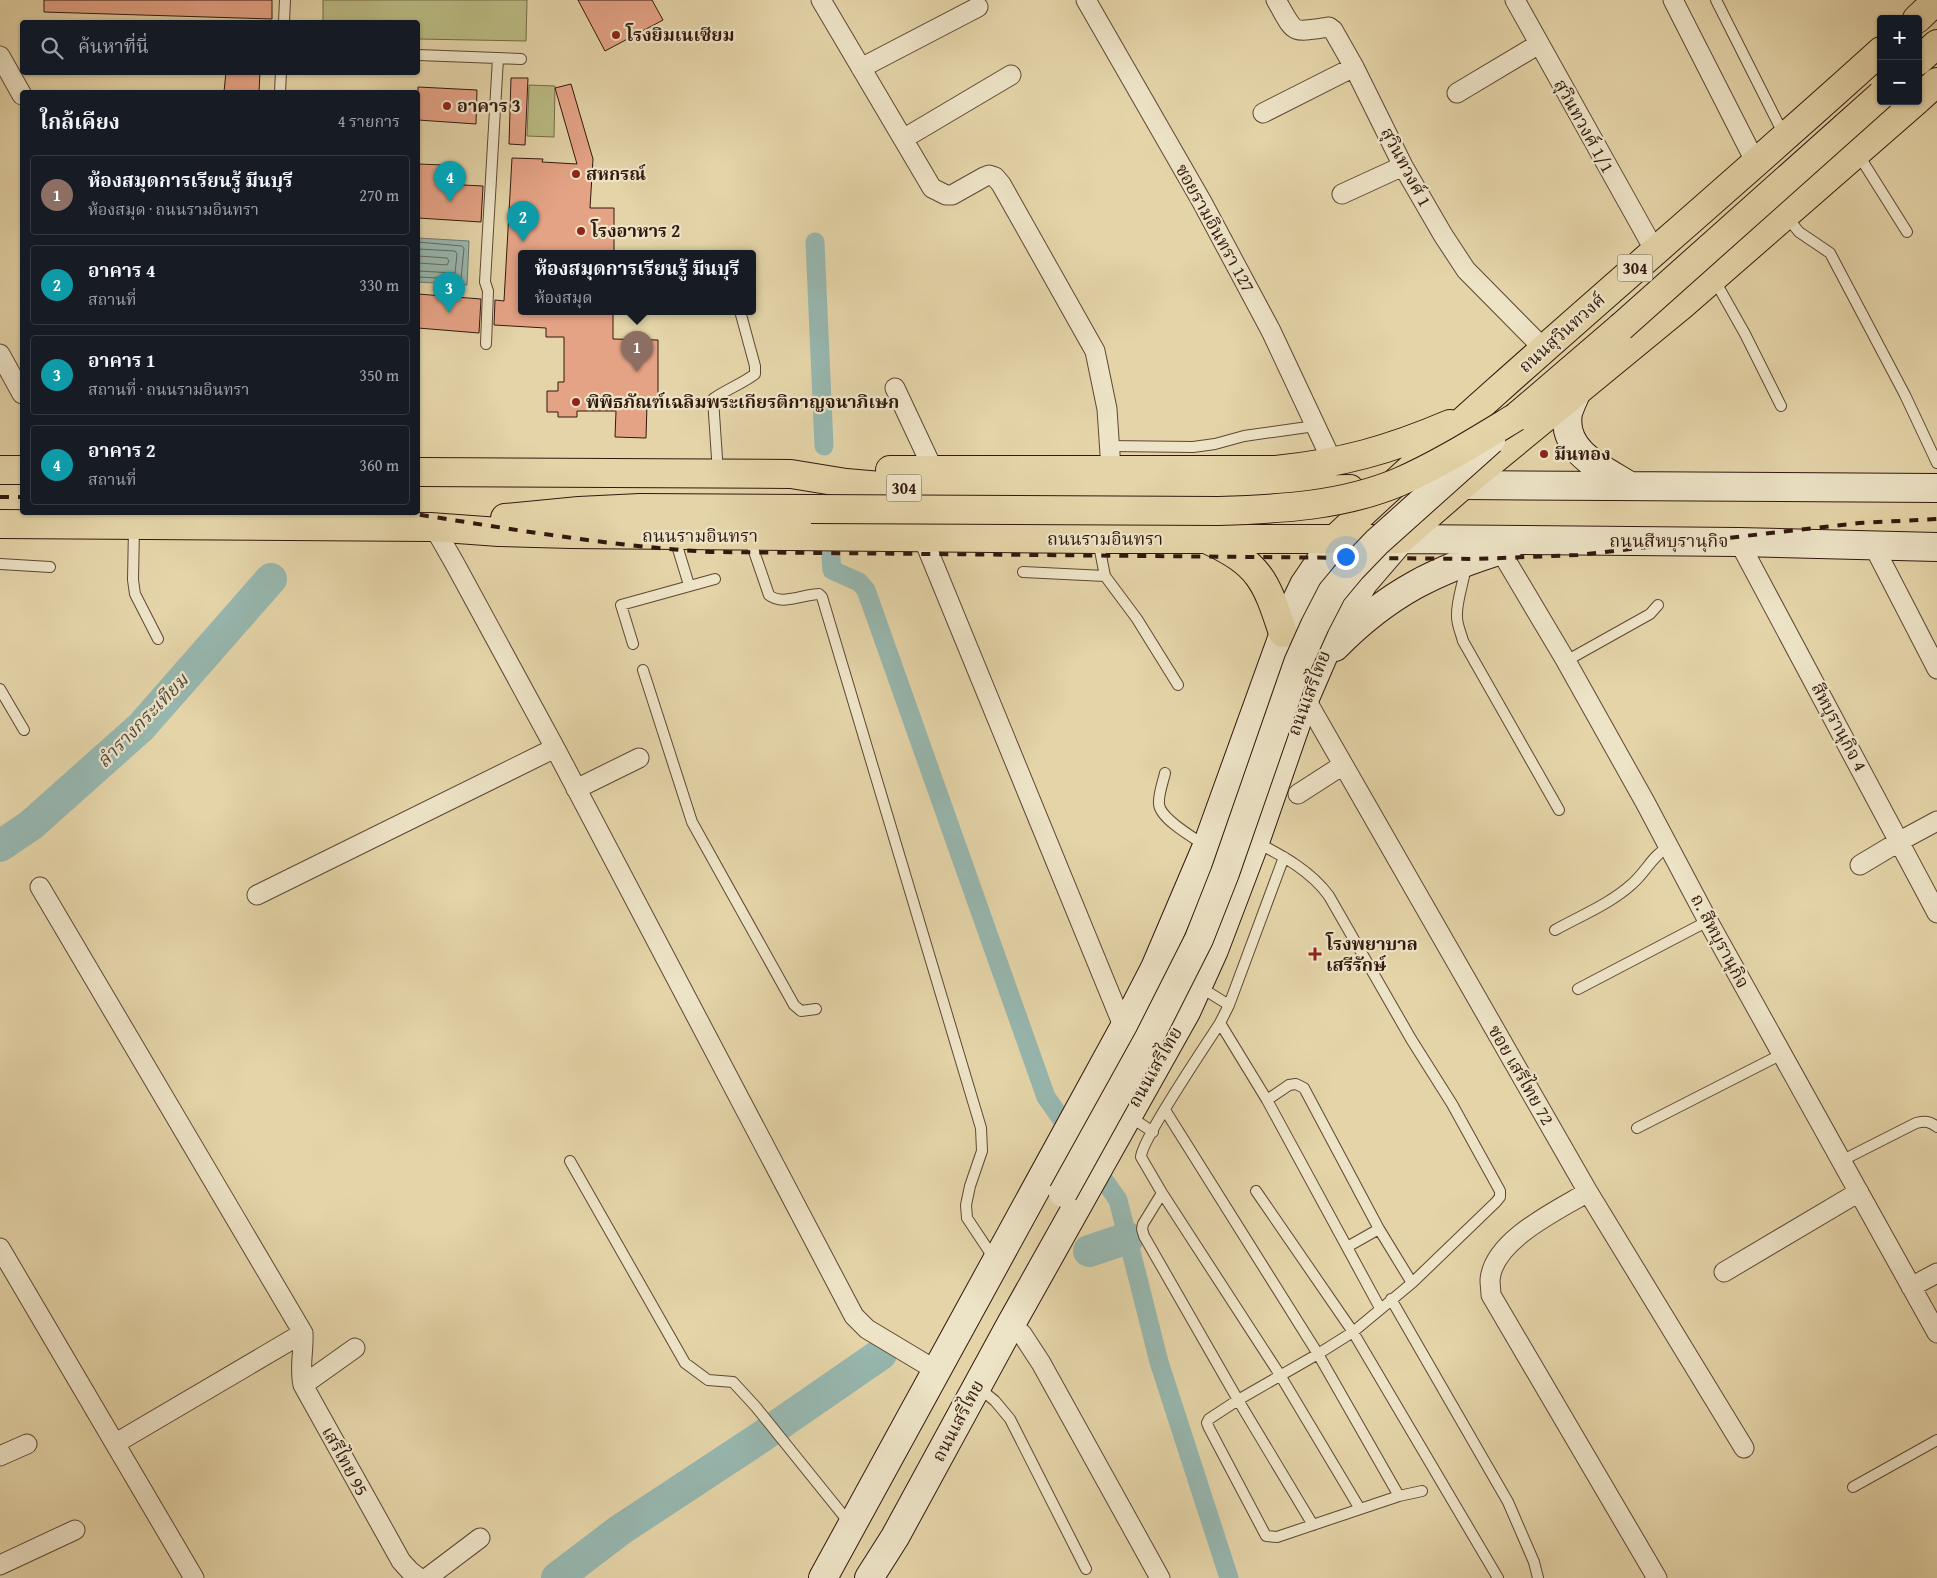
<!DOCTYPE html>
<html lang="th">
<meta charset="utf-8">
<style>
:root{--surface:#171b24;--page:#20242c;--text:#f1f3f6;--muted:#9ea1a6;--line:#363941;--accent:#0b8043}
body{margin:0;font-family:"Gentium Book Plus","Noto Serif Thai",serif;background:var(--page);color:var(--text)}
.controls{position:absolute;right:15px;top:15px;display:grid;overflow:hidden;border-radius:5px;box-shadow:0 1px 4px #0004}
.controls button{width:45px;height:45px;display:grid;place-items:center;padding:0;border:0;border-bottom:1px solid var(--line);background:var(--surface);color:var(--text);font:25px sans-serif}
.you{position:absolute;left:1345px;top:556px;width:18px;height:18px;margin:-12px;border:4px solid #fff;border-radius:50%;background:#1a73e8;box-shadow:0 0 0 8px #1a73e833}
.badge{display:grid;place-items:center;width:32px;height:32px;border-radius:50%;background:var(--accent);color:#fff;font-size:16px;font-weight:700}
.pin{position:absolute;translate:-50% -41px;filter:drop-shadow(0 1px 2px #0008)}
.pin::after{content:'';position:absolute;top:26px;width:18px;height:15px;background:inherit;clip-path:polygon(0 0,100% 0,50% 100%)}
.popup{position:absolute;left:518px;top:250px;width:238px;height:65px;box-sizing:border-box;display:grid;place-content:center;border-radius:5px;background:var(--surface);filter:drop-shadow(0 1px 4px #0005);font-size:16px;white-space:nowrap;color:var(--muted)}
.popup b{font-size:19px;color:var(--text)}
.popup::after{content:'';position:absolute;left:50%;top:100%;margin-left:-10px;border:10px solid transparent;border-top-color:var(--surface)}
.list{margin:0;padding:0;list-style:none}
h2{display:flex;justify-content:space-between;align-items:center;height:65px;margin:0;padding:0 20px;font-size:21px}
h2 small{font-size:16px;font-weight:400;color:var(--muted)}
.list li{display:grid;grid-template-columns:32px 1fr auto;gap:15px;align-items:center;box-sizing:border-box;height:80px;margin:0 10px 10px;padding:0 10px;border:1px solid var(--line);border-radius:5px}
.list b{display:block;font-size:19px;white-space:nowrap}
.list p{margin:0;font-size:16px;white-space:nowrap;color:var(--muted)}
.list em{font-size:16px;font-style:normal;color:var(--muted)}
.icon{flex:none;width:28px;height:28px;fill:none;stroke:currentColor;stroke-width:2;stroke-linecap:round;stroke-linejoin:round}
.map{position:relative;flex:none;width:1937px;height:1578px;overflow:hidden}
.search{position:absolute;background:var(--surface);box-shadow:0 1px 4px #0004;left:20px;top:20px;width:400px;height:55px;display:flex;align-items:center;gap:12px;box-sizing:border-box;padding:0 18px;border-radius:5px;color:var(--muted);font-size:19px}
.panel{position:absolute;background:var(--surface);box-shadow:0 1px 4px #0004;left:20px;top:90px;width:400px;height:425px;border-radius:5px}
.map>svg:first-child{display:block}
.green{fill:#babb83;stroke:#766a48}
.water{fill:#97b7af;stroke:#6e776f}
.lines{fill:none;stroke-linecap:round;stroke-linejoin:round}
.shore{stroke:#64685e;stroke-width:1}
.canal{stroke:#97b7af;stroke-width:19}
.river{stroke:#97b7af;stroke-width:32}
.building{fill:#e5a386;stroke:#31180e}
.service-casing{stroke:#5e4734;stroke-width:12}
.minor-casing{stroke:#5e4734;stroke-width:21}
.secondary-casing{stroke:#31180e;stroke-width:30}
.trunk-casing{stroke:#31180e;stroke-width:30}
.service{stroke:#ede3c6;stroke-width:10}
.minor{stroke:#ede3c6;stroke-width:19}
.secondary{stroke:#ede3c6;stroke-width:28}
.trunk{stroke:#e4d4a8;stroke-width:28}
.rail{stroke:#31180e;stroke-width:4;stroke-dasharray:9 9;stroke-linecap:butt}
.secondary-bridge-casing{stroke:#31180e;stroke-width:30;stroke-linecap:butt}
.trunk-bridge-casing{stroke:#31180e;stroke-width:30;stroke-linecap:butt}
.secondary-bridge{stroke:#ede3c6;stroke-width:28}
.trunk-bridge{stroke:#e4d4a8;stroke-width:28}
.poi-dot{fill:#8f2418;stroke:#ede3c6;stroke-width:2}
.labels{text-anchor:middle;stroke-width:4.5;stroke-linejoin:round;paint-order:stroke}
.shield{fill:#ede3c6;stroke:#695545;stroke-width:1}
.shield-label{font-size:16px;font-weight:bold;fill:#31180e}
.poi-label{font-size:18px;font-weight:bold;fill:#31180e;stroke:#ede3c6;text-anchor:start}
.street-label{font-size:18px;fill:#31180e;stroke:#ede3c6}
.water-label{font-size:19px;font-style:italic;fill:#50483e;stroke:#ede3c6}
</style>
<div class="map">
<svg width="1937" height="1578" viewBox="0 0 1937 1578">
<rect width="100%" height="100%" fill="#e4d4a8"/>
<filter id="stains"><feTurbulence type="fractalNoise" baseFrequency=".004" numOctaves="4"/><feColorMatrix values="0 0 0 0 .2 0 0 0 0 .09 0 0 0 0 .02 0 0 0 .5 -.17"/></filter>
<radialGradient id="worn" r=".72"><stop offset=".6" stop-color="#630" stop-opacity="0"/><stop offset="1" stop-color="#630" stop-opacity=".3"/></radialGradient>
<path class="green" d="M323,0h204l-1,41 -108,-2v-17h-95z
M529,85l26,1 -1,51 -27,-1z"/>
<path class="water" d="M418,238l51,3 -2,44 -49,-3z"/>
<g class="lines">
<path class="shore" d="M418,242l44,4 2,2 -3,31 -43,-2
M418,249l37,2 2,3 -2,19 -37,-2
M418,256l29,2 2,3 -2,4 -29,-2"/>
<path class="canal" d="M815,242l9,204
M831,558l1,12 27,12 7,8 180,507 28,40
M1092,1163l26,37 41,162 70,216"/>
<path class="river" d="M0,846l31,-21 110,-98 130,-148
M1089,1251l39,-13
M557,1578l63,-48 141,-93 120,-83"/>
</g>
<path class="building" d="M44,0h228v19l-228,-7z
M578,0h74l11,20 -58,31z
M226,72h34l-1,20h-35z
M511,78h17l-3,67 -16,-1z
M571,84l22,75 -3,49h24v45h-92v58h91v28l45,1v64h-11l-1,34 -31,-1 1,-26h-39v6h-19v-5h-11v-21h11v-9h6v-45h-18v-9l-52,-3 1,-25 9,1 8,-143 31,1 -1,3 35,2 -22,-76z
M418,87l59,3 -1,34 -58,-4z
M418,164l26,1 -1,19 40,2 -2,36 -63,-4z
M418,294l63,5 -2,34 -61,-5z"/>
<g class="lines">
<g class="service-casing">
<path id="service" d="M1716,0l68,135
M284,22l1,-22
M418,55l103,4
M280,92l1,-20
M1858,154l49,78
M1786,216l13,16 31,21 75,142 32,68
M1714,279l31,55 36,72
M486,344l2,-53 -3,-9 13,-224
M1109,446l84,1 22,-3 29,-8 71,-10
M718,473l-5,-74c14,-10 29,-15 42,-25v-8l-15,-55
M134,527l-1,53 2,14 23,45
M674,536l15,49
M749,537l20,58c13,11 35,-1 50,-1l3,3 159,531 1,23 -12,35 -4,19 1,13 28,42
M1098,540l7,36 32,43 41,66
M0,564l50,3
M1466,565c-2,17 -10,36 -9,52 0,8 4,16 6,24l96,169
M1023,572l82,4
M633,644l-12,-39 94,-26
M1566,661l84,-47 8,-9
M643,670l49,152 102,183 7,6 15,-2
M0,689l24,41
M1165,773c-2,9 -7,22 -6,31 1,15 35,34 47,42
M1256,842c27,14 55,29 73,54l82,143 41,65 48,87v6l-4,5 -84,81 -33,-54 -75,-141 -8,-4 -7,1 -22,15 113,208
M1284,857l-55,148 -9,18c-13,20 -79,118 -79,134l21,36 118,182 80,134
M1555,930c25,-14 55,-26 77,-46 15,-13 19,-27 37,-38
M1200,987l29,18
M1578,989l130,-68
M1220,1023l47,77
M1165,1110l153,244 81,142 -122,41 -11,-1 -57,-108 -2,-5 2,-4 29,-19 75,125
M1129,1116l24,16
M1637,1128l145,-74
M570,1161l115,202 23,17 25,2 23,25 95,118
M1841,1161l75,-38c9,-2 14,-2 21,4
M1256,1191l97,141 145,246
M1162,1193l-19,31 -1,5 2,7 94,164 80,-46 35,-22 59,-49
M1347,1247l32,-18
M1391,1299l117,203 26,60 4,16
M978,1387l17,14 15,18 76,150
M1853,1487l84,-47
M1399,1496l23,-5"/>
</g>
<g class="minor-casing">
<path id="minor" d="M821,0l111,188 14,7h6l32,-18 5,-2 6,2 6,7 94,167 12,58 4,60
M1086,0l116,202 69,129 62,132
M1276,0c20,34 13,33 53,27l4,3 21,37 49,99 40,69 23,35 78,79
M1515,0l140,251
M1673,0l83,163
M0,56l22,39
M861,68l117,-61
M1457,93l82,-49
M1263,113l91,-46
M903,139l108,-64
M1342,194l61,-28
M0,354l22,40
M895,388l38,81
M430,527l9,9 16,28 100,184 299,568 13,13 70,42
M923,538l201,490
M1739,542l198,371
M1873,545l64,124
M1500,550l66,111 79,141 63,119 229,412
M1305,698l283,494 156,256
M576,789l63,-31
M1298,794l45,-29
M1860,865l40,-24 37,-20
M40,887l263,446 -187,110
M257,895l298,-147
M1588,1192c-30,18 -95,48 -98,88 0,5 1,10 1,15l166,283
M0,1248l194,330
M1724,1272l135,-80
M1911,1287l26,-14
M1011,1324l11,10 19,29 119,215
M303,1333c1,18 -4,34 0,52l98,176 9,10 9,7
M303,1385l52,-37
M0,1456l27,-12
M0,1565l75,-35
M427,1578l53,-40"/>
</g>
<g class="secondary-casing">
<path id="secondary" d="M1577,391c-3,7 -7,15 -9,22 -7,38 34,56 60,72
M1463,485l474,3
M1335,647c53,-54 102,-78 173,-99
M823,1578l301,-550 31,-60 52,-122 86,-238 11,-23 32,-47
M869,1578l26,-41 116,-213 175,-312 28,-62 41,-108 50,-144 29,-67 30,-49 37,-43 338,3 198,5"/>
</g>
<g class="trunk-casing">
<path id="trunk" d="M1917,19l20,-19
M1918,61l19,-17
M1918,99l19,-17
M1516,417l105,-90
M0,470h22
M890,470h386c66,-7 113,-20 174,-46
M418,472l373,2 55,9 58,5 358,3 88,-2
M505,518l74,-7 61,-3 171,1
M0,524l430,3 69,5 72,2 527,5h303l62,-54 218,-179 235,-205
M1336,538c177,-167 364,-323 545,-487
M1208,540c52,24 58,41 75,93"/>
</g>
<use href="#service" class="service"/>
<use href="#minor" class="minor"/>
<use href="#secondary" class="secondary"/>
<use href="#trunk" class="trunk"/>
<path class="rail" d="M0,497h22
M402,512c103,16 205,34 309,40l765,7 102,-4 281,-32 78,-4"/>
<g class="secondary-bridge-casing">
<path id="secondary-bridge" d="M1063,1193l86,-155 50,-99 26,-66 73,-210 17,-38 17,-33 20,-24 25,-26 114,-102"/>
</g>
<g class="trunk-bridge-casing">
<path id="trunk-bridge" d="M1621,327l260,-232
M811,509l408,2c61,-2 123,-5 180,-29 41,-18 79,-42 117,-65"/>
</g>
<use href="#secondary-bridge" class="secondary-bridge"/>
<use href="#trunk-bridge" class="trunk-bridge"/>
</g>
<g class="poi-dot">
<circle cx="616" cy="35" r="5"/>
<circle cx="447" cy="106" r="5"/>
<circle cx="576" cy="174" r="5"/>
<circle cx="581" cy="231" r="5"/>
<circle cx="576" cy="402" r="5"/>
<circle cx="1544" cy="454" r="5"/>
<path d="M1312.5 946.5h5v5h5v5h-5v5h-5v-5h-5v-5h5z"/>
</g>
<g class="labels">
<g class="shield">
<rect x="1617.5" y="254.5" width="35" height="27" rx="4"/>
<rect x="886.5" y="474.5" width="35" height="27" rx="4"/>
</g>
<g class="shield-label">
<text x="1635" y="274">304</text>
<text x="904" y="494">304</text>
</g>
<g class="poi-label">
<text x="626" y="41">โรงยิมเนเซียม</text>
<text x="457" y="112">อาคาร 3</text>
<text x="586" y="180">สหกรณ์</text>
<text x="591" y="237">โรงอาหาร 2</text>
<text x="586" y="408">พิพิธภัณฑ์เฉลิมพระเกียรติกาญจนาภิเษก</text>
<text x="1554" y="460">มีนทอง</text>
<text x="1326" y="950">โรงพยาบาล<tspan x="1326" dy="21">เสรีรักษ์</tspan></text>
</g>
<g class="street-label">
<text transform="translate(1584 126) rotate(61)" y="6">สุวินทวงศ์ 1/1</text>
<text transform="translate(1406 167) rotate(62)" y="6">สุวินทวงศ์ 1</text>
<text transform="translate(1215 228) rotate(61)" y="6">ซอยรามอินทรา 127</text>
<text transform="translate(1562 333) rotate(-42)" y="6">ถนนสุวินทวงศ์</text>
<text x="700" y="542">ถนนรามอินทรา</text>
<text x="1105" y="545">ถนนรามอินทรา</text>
<text x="1669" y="547">ถนนสีหบุรานุกิจ</text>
<text transform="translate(1309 693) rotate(-69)" y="6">ถนนเสรีไทย</text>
<text transform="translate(1839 727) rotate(62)" y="6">สีหบุรานุกิจ 4</text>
<text transform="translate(1720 941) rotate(62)" y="6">ถ. สีหบุรานุกิจ</text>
<text transform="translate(1155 1067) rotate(-60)" y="6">ถนนเสรีไทย</text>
<text transform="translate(1521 1075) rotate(60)" y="6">ซอย เสรีไทย 72</text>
<text transform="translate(958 1421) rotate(-62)" y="6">ถนนเสรีไทย</text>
<text transform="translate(345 1461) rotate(61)" y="6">เสรีไทย 95</text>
</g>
<g class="water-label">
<text transform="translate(142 720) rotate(-46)" y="7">ลำรางกระเทียม</text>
</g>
</g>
<rect width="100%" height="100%" filter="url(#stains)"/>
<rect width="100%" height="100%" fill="url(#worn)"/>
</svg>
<div class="controls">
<button>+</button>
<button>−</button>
</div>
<div class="you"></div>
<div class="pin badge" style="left:637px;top:372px;background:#8d6e63">1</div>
<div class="popup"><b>ห้องสมุดการเรียนรู้ มีนบุรี</b>ห้องสมุด</div>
<div class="pin badge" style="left:523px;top:242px;background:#0f9aa8">2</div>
<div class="pin badge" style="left:449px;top:313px;background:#0f9aa8">3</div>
<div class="pin badge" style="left:450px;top:202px;background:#0f9aa8">4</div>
<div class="search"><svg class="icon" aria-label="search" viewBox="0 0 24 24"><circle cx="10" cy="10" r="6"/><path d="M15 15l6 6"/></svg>ค้นหาที่นี่</div>
<section class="panel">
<h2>ใกล้เคียง<small>4 รายการ</small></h2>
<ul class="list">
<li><span class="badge" style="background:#8d6e63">1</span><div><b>ห้องสมุดการเรียนรู้ มีนบุรี</b><p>ห้องสมุด · ถนนรามอินทรา</p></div><em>270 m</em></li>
<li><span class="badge" style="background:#0f9aa8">2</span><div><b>อาคาร 4</b><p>สถานที่</p></div><em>330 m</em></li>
<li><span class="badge" style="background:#0f9aa8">3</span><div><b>อาคาร 1</b><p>สถานที่ · ถนนรามอินทรา</p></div><em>350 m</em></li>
<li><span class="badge" style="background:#0f9aa8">4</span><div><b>อาคาร 2</b><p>สถานที่</p></div><em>360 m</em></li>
</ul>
</section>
</div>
